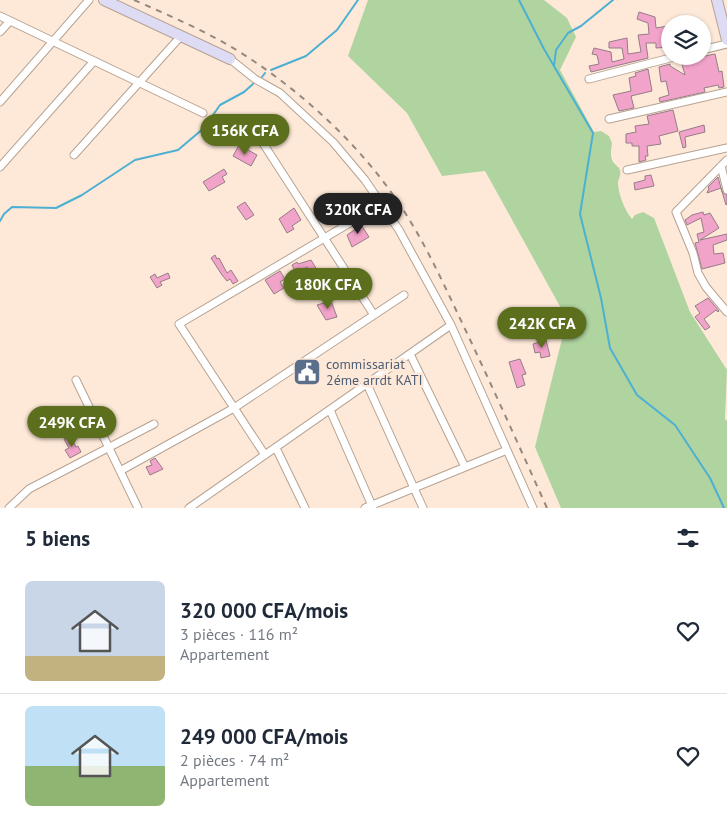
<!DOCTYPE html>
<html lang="fr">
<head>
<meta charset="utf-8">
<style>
	:root { --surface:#fff; --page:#f6f6f7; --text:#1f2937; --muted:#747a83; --line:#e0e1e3; --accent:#5c6f1d }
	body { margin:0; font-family:"PT Sans",sans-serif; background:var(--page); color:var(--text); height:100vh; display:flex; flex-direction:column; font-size:19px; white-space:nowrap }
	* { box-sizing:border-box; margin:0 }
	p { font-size:16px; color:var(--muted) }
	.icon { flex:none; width:28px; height:28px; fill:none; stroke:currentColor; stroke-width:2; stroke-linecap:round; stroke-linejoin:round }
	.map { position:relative; height:508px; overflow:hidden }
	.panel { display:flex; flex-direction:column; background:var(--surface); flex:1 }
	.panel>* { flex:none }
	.buttons { position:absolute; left:661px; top:15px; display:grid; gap:10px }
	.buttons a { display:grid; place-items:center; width:50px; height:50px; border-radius:50%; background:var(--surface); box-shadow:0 1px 4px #0004; font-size:25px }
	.price { position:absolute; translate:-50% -42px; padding:0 11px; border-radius:18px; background:var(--accent); color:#fff; font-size:16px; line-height:32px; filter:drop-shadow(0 1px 2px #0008) }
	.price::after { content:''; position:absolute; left:50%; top:30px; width:15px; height:11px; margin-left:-8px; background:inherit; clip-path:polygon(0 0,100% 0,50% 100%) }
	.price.active { background:#222; color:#fff }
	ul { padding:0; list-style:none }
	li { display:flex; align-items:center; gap:15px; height:125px; padding:0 25px }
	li+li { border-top:1px solid var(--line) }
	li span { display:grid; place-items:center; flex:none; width:140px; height:100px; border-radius:8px; color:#555 }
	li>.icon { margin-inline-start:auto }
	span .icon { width:60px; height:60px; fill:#fffc; stroke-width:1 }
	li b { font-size:21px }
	h2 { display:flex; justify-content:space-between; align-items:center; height:60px; padding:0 25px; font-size:21px }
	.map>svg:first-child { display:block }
</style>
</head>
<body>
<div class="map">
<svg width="727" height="508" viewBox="0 0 727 508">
	<rect width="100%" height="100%" fill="#fee9d8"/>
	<path fill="#afd4a0" d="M368,0H544L567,18L576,37L560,70L594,132L601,131L609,136L612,143C611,151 609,159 616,165C619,169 619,166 620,171C621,175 619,178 618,182C618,194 625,211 632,219L635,215L643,212L654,218L690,312L727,370L725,419L727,421V508H561L535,447L567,319L485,171L442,176L407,113L348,56Z"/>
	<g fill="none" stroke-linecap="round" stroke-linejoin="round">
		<path stroke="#4db0d3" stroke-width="2" d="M519,0L544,49L593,133L580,214L601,298L610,348L637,395L675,425L710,478L724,508
			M554,66L556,50L568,33L581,26L613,0
			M271,70L306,56L337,30L358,0
			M262,77L265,73
			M0,221L4,214L12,207L56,208L82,195L135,160L178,150L204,128L220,105L244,92L253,84"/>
	</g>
	<path fill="#f2a3c9" stroke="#947d87" d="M639,12L655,17L656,28L668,26L670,47L656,48V43H646L648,58L591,72L589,66L599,64L597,55L592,54L594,48L611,52L612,62L624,59L622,48H609V42L627,38L628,54L641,52L638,35L649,34L648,23L637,19Z
		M715,54L719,72L722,71L724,87L719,88L718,85L704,88L705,92L660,102L659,98L669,95L666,81L661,82L659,67L670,64V66L685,75L681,61Z
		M648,69L652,91L631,96L634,108L619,111L613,95L631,91L629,78L636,76L635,73Z
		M673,110L678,131L659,136L661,144L647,146L648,156H645L646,160L639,162V146H632V143H626V134L636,132L635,126L649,124L647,116Z
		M704,125L705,132L685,137L686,147L683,148L679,132Z
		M239,145L257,155L251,166L233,156Z
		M224,169L227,174L222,177L225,182L209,191L203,182Z
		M651,175L654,186L635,190L634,183L645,180V176Z
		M718,177L722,192L727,195V204L726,205L721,188L707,193L709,188L708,187Z
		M245,202L254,215L246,220L237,207Z
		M294,208L301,220L292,226L294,229L287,233L279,219Z
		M703,212L704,215L710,213L719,228L700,240L727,234V240L713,245L714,254L723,253L725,263L702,269L695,243L699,242L697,234L704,232L701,218L687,225L685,220L692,215Z
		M360,223L369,237L352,247L347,235L357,228L355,226Z
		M215,255L217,259L219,258L227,273L231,270L238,281L233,284L230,279L227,281L222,275L211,258Z
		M311,260L325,283L319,286L307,267L296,273L292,265L297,262L298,264Z
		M280,271L285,279L280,282L284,288L274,294L265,280Z
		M168,273L170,278L160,282L162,285L157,288L150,277L155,274L157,278Z
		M708,298L719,311L718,312L716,310L704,319L710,327L705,330L695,317L700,313L695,306Z
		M331,301L337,317L326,320L317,305Z
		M546,340L550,356L541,358L540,352L535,353L533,344Z
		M520,359L526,374L522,375L525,385L517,388L509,362Z
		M70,436L76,447L78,446L81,452L70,458L65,450L69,448L64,439Z
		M155,458L163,469L150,475L146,467L152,465L150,461Z"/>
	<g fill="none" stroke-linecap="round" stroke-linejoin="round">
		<g stroke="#b6a292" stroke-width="9">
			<path id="street" d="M0,16L203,113
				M0,32L10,21
				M702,50L727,44
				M230,59L255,79L280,93L333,142L365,180L399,230L451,325L533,508
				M589,79L678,56
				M0,102L89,0
				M609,119L727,92
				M248,120L374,315
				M74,155L181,36
				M727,160L676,212L693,253L698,273L706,287L727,312
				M721,166L727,190
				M0,167L94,61
				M627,170L727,148
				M410,354L465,467
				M76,380L138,508
				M367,384L423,508
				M330,410L373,508
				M276,448L305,508
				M265,455L179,324L382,204
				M120,471L234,408L404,295
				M9,508L29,489L154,424
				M189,508L451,325
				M365,508L507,450"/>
		</g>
		<g stroke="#b6a292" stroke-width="12">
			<path id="secondary" d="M104,0L230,59
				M717,0L727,40"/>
		</g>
		<use href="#street" stroke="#fff" stroke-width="7"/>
		<use href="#secondary" stroke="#dedbf5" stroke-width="10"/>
		<path stroke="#96887d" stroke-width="2" stroke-dasharray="6 6" stroke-linecap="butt" d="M134,0C175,18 215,35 252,60C309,98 362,148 400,205C426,244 445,287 465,329C493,388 520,448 547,508"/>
	</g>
	<defs>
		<g id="civic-square" transform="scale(1.4375)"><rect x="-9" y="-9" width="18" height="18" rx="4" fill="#5c6f8a" stroke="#fee9d8"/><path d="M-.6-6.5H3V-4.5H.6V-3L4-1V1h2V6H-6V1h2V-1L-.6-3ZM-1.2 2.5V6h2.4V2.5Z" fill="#fff"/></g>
	</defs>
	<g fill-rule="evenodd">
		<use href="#civic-square" x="307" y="372"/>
	</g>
	<g text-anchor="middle" stroke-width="5" stroke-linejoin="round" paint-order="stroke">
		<g font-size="14" fill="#4e5e75" stroke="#fee9d8" text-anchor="start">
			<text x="326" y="369">commissariat<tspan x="326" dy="16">2éme arrdt KATI</tspan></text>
		</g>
	</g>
</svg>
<div class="buttons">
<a><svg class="icon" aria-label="layers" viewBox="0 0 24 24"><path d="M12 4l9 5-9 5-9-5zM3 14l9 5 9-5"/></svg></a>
</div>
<b class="price" style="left:245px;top:156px">156K CFA</b>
<b class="price active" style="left:358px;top:235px">320K CFA</b>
<b class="price" style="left:328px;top:310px">180K CFA</b>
<b class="price" style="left:542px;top:349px">242K CFA</b>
<b class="price" style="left:72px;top:448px">249K CFA</b>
</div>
<section class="panel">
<h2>5 biens<svg class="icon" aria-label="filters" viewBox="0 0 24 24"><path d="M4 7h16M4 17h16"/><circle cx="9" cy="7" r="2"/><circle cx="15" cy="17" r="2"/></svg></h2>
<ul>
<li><span style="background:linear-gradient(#c9d6e8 75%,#c2b280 0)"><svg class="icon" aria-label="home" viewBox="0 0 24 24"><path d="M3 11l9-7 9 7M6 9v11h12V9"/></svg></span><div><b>320 000 CFA/mois</b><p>3 pièces · 116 m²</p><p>Appartement</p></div><svg class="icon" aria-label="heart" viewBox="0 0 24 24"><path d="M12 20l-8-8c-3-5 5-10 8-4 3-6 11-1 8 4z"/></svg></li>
<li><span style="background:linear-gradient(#bfe0f5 60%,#8fb573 0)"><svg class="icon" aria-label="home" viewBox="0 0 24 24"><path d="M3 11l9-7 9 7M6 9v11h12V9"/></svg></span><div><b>249 000 CFA/mois</b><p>2 pièces · 74 m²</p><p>Appartement</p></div><svg class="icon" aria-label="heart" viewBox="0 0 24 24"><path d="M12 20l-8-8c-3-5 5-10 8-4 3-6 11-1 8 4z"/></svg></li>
</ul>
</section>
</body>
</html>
